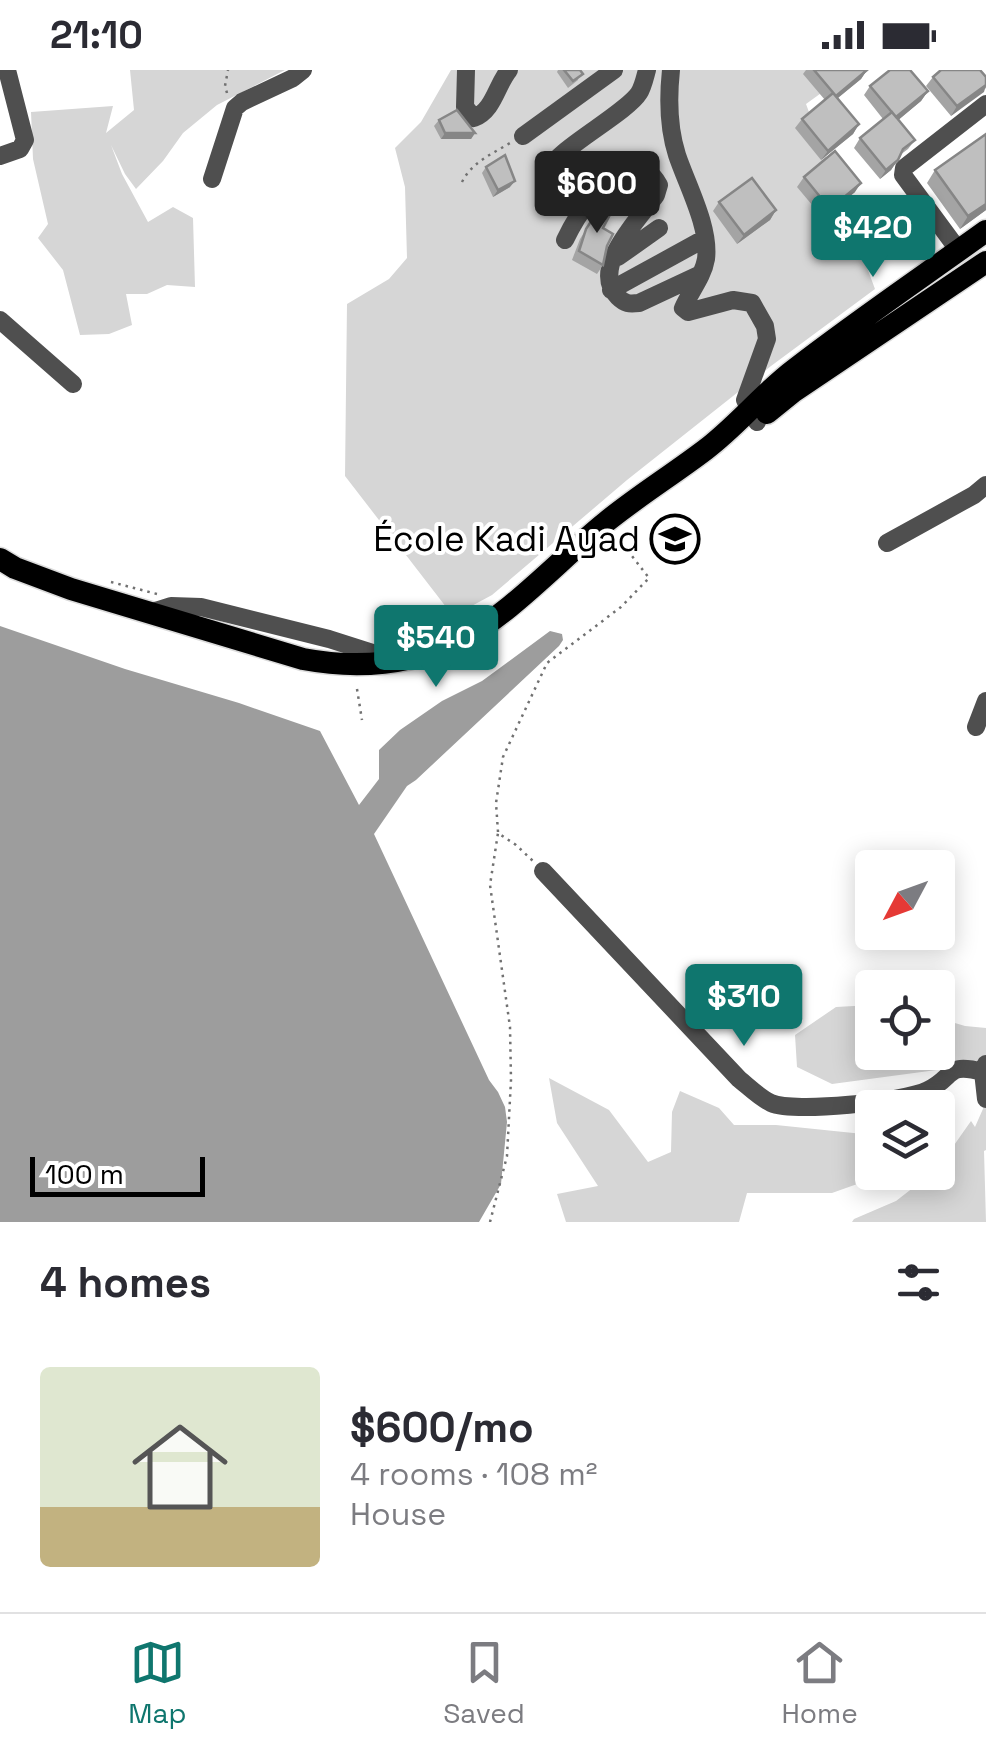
<!DOCTYPE html>
<html lang="en">
<head>
<meta charset="utf-8">
<style>
	:root { --surface:#fff; --page:#f7f7f7; --text:#2b2b33; --muted:#7c7c81; --line:#e1e1e2; --accent:#0f766e }
	body { margin:0; font-family:"Space Grotesk",sans-serif; background:var(--page); color:var(--text); height:100vh; display:flex; flex-direction:column; font-size:38px; white-space:nowrap }
	* { box-sizing:border-box; margin:0 }
	p { font-size:32px; color:var(--muted) }
	.icon { flex:none; width:55px; height:55px; fill:none; stroke:currentColor; stroke-width:2; stroke-linecap:round; stroke-linejoin:round }
	.map { position:relative; height:1152px; overflow:hidden }
	.details { display:flex; flex-direction:column; background:var(--surface); flex:1 }
	.details>* { flex:none }
	.needle { width:65px; rotate:229deg }
	.fabs { position:absolute; left:855px; top:780px; display:grid; gap:20px }
	.fabs a { display:grid; place-items:center; width:100px; height:100px; border-radius:10px; background:var(--surface); box-shadow:0 5px 25px #0003; font-size:50px }
	.scale { position:absolute; left:30px; bottom:25px; width:175px; box-sizing:border-box; padding-left:10px; border:5px solid #000; border-top:0; font-size:28px; line-height:35px; white-space:nowrap; color:#000; -webkit-text-stroke:8px #fff; paint-order:stroke }
	.price { position:absolute; translate:-50% -85px; padding:0 22px; border-radius:10px; background:var(--accent); color:#fff; font-size:32px; line-height:65px; filter:drop-shadow(0 2px 5px #0008) }
	.price::after { content:''; position:absolute; left:50%; top:60px; width:30px; height:22px; margin-left:-15px; background:inherit; clip-path:polygon(0 0,100% 0,50% 100%) }
	.price.current { background:#222; color:#fff }
	ul { padding:0; list-style:none }
	li { display:flex; align-items:center; gap:30px; height:250px; padding:0 40px }
	li+li { border-top:2px solid var(--line) }
	li span { display:grid; place-items:center; flex:none; width:280px; height:200px; border-radius:10px; color:#555 }
	li>.icon { margin-inline-start:auto }
	span .icon { width:120px; height:120px; fill:#fffc; stroke-width:1 }
	li b { font-size:42px }
	h2 { display:flex; justify-content:space-between; align-items:center; height:120px; padding:0 40px; font-size:42px }
	.status { display:flex; justify-content:space-between; align-items:center; height:70px; padding:0 50px; background:var(--surface); direction:ltr }
	.status svg { height:28px; fill:currentColor }
	.dock { display:flex; justify-content:space-around; align-items:center; height:140px; border-top:2px solid var(--line); background:var(--surface); font-size:28px; color:var(--muted) }
	.dock a { display:grid; justify-items:center; gap:5px }
	.dock .current { color:var(--accent) }
	.map>svg:first-child { display:block }
</style>
</head>
<body>
<div class="status"><b>21:10</b><svg viewBox="0 0 49 12"><path d="M0 12V9h3v3zM5 12V6h3v6zM10 12V3h3v9zM15 12V0h3v12zM26 1h20v11H26zM47 4h2v5h-2z"/></svg></div>
<div class="map">
<svg width="986" height="1152" viewBox="0 0 986 1152">
	<rect width="100%" height="100%" fill="#fff"/>
	<path fill="#d6d6d6" d="M130,0H285L217,35L183,63L163,91L136,119L125,104L111,75L122,104L148,152L173,137L193,148L195,217L167,215L147,224H126L132,255L109,264L80,265L63,200L38,168L48,154L33,89L31,42L113,36L106,63L134,40Z
		M451,0H853L806,34L875,219L771,296L627,410L492,525L453,546L345,406L347,234L389,209L407,188L405,117L395,78L421,52Z
		M872,935V982H938V948L965,956L986,958V1012L944,999L832,1014L797,997L795,965L836,937Z
		M549,1008L609,1040L648,1092L671,1082L672,1042L680,1021L719,1038L734,1055H776L863,1064L872,1060V1102L888,1103L832,1123H747L739,1152H566L557,1124L598,1116L557,1053Z
		M986,1032V1080L984,1081L986,1152H852L854,1149L896,1131L932,1103L938,1102V1098L971,1051L975,1057Z"/>
	<path fill="#9d9d9d" d="M0,556L125,599L239,633L320,661L359,735L379,709V680L400,660L442,631L482,611L550,561L562,564L563,570L559,576L416,710L407,716L374,764L489,1010L498,1022L505,1037L507,1052L501,1114L479,1152H0Z"/>
	<g fill="none" stroke-linecap="round" stroke-linejoin="round">
		<g stroke="#dbdbdb" stroke-width="25">
			<path id="major" d="M767,343L793,322L986,192
				M0,489L15,498L71,519L303,589C357,599 410,595 459,571C510,545 561,488 606,452C638,426 672,405 705,380C737,356 763,323 795,299C857,251 922,207 986,161"/>
		</g>
		<path stroke="#717171" stroke-width="2.5" stroke-dasharray="2.5 5" stroke-linecap="butt" d="M227,23L225,16L228,0
			M462,112C472,92 492,84 510,73
			M111,512L157,524
			M357,619L362,650
			M498,762L496,733L503,687L547,593L621,537L649,508L618,468
			M490,1152L507,1086L511,1010L510,957L490,815L498,763L516,775L533,791"/>
		<path stroke="#4f4f4f" stroke-width="18" d="M466,0L465,37L474,48C494,40 496,16 509,0
			M647,0C645,7 643,17 639,23C626,44 548,84 549,102C549,105 552,107 553,109C585,112 637,75 659,115L656,125C639,149 589,198 618,227C625,234 629,234 639,233L701,204
			M671,0C668,28 668,57 677,85C687,115 710,157 706,189C703,207 690,222 683,238L688,242L733,230L752,233L765,256L767,269L745,330L757,352
			M523,66L614,0
			M0,86L20,79L25,70L7,0
			M212,109L235,38L242,32L293,8L303,0
			M565,170C585,128 597,124 633,98
			M959,181L903,105L904,98L986,34
			M618,187L659,158
			M611,220L704,169
			M0,250L73,314
			M887,473L974,425L986,415
			M149,543L171,536L201,537L329,569L376,584L388,592
			M976,657L986,631
			M543,801L739,1009C749,1017 760,1028 771,1033C794,1043 904,1032 928,1020C955,1007 945,992 983,1002
			M986,994L983,1002L986,1029"/>
		<use href="#major" stroke="#000" stroke-width="22"/>
	</g>
	<path fill="#a4a4a4" d="M558,0H580L578,10L568,18L557,2Z
		M806,0H867L861,9L838,28L859,54L853,64L821,90L795,58L802,49L825,30L803,4Z
		M933,7H986V18L951,46L926,16Z
		M870,16L928,21L921,31L898,50L915,70L908,79L900,85L891,100L880,109L854,78L860,68L883,49L864,25Z
		M439,50L475,63L471,69H441L434,56Z
		M986,64V140L960,159L927,113L935,100Z
		M486,97L510,117L493,127L482,103Z
		M804,107L855,122L823,148L797,117Z
		M719,132L776,140L770,150L737,174L713,141Z
		M603,133V158L607,176L603,195L597,204L572,190L580,169Z"/>
	<path fill="#868686" d="M867,0L861,9L829,35L836,26Z
		M986,15L984,22L951,46L957,36Z
		M928,21L921,31L890,57L896,47Z
		M859,54L853,64L821,90L828,81Z
		M445,63H475L471,69H441Z
		M898,90L891,100L880,109L886,100Z
		M515,111L510,117L493,127L498,120Z
		M861,113L855,122L823,148L830,139Z
		M986,134V140L960,159L968,146Z
		M776,140L770,150L737,174L744,165Z"/>
	<path fill="#bfbfbf" stroke="#868686" stroke-width="2.5" d="M564,0H580L583,4L573,11Z
		M814,0H867L836,26Z
		M890,0H910L928,21L896,47L870,16Z
		M941,0H980L986,7V15L957,36L933,7Z
		M833,23L859,54L828,81L802,49Z
		M457,40L475,63H445L439,50Z
		M892,42L915,70L903,79L898,90L886,100L860,68Z
		M986,64V134L968,146L935,100Z
		M835,81L861,113L830,139L804,107Z
		M505,85L515,111L498,120L486,97Z
		M752,108L776,140L744,165L719,132Z
		M603,133L613,139L603,158L613,164L607,176L603,195L579,181L586,159Z"/>
	<defs>
		<g id="school-ring" transform="scale(2.5)"><circle r="9.5" fill="#fff" stroke="#000" stroke-width="1.5"/><path d="M0-5L7-2L0 1L-7-2ZM-4 1L0 2.5L4 1V4Q0 6-4 4Z" fill="#000"/></g>
	</defs>
	<g fill-rule="evenodd">
		<use href="#school-ring" x="675" y="469"/>
	</g>
	<g text-anchor="middle" stroke-width="8" stroke-linejoin="round" paint-order="stroke">
		<g font-size="35" fill="#000" stroke="#fff" text-anchor="end">
			<text x="640" y="481">École Kadi Ayad</text>
		</g>
	</g>
</svg>
<div class="fabs">
<a><svg class="needle" viewBox="-14 -14 28 28"><path d="M0-13l5 13h-10z" fill="#e53935"/><path d="M0 13l5-13h-10z" fill="#7c7c81"/></svg></a>
<a><svg class="icon" aria-label="locate" viewBox="0 0 24 24"><circle cx="12" cy="12" r="6"/><path d="M12 2v4M12 18v4M2 12h4M18 12h4"/></svg></a>
<a><svg class="icon" aria-label="layers" viewBox="0 0 24 24"><path d="M12 4l9 5-9 5-9-5zM3 14l9 5 9-5"/></svg></a>
</div>
<div class="scale">100 m</div>
<b class="price current" style="left:597px;top:166px">$600</b>
<b class="price" style="left:873px;top:210px">$420</b>
<b class="price" style="left:436px;top:620px">$540</b>
<b class="price" style="left:744px;top:979px">$310</b>
</div>
<section class="details">
<h2>4 homes<svg class="icon" aria-label="filters" viewBox="0 0 24 24"><path d="M4 7h16M4 17h16"/><circle cx="9" cy="7" r="2"/><circle cx="15" cy="17" r="2"/></svg></h2>
<ul>
<li><span style="background:linear-gradient(#dfe7d0 70%,#c2b280 0)"><svg class="icon" aria-label="home" viewBox="0 0 24 24"><path d="M3 11l9-7 9 7M6 9v11h12V9"/></svg></span><div><b>$600/mo</b><p>4 rooms · 108 m²</p><p>House</p></div></li>
</ul>
</section>
<nav class="dock">
<a class="current"><svg class="icon" aria-label="map" viewBox="0 0 24 24"><path d="M3 6l6-2 6 2 6-2v14l-6 2-6-2-6 2zM9 4v14M15 6v14"/></svg>Map</a>
<a><svg class="icon" aria-label="saved" viewBox="0 0 24 24"><path d="M7 4h10v16l-5-4-5 4z"/></svg>Saved</a>
<a><svg class="icon" aria-label="home" viewBox="0 0 24 24"><path d="M3 11l9-7 9 7M6 9v11h12V9"/></svg>Home</a>
</nav>
</body>
</html>
